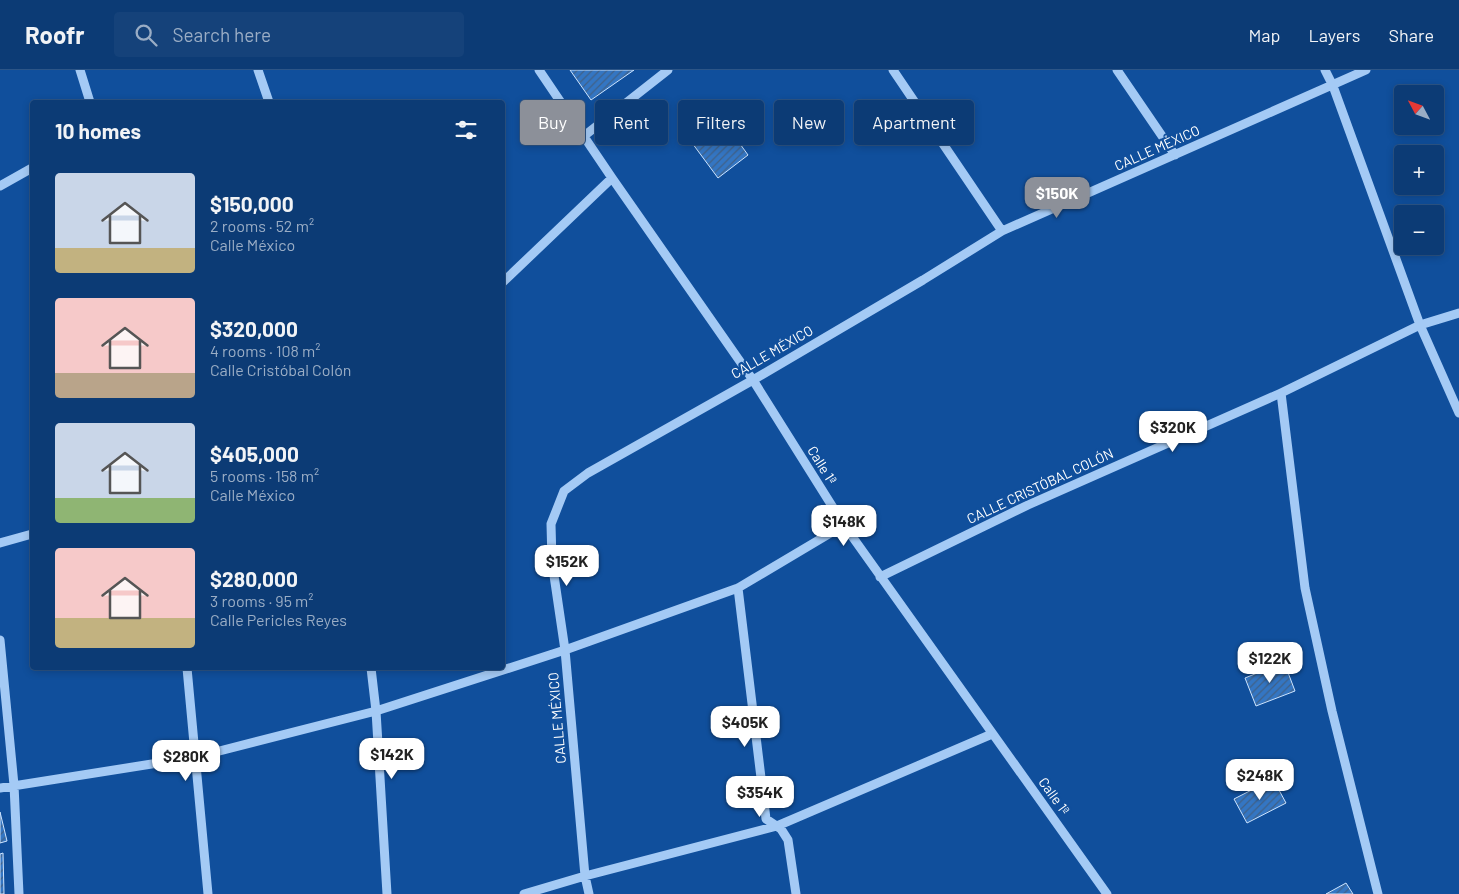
<!DOCTYPE html>
<html lang="en">
<head>
<meta charset="utf-8">
<style>
	:root { --surface:#0c3b75; --page:#15427a; --text:#f1f3f6; --muted:#9aadc5; --line:#2c5587; --accent:#8c9099 }
	body { margin:0; font-family:Barlow,sans-serif; background:var(--page); color:var(--text); height:100vh; display:flex; flex-direction:column; font-size:19px; white-space:nowrap }
	* { box-sizing:border-box; margin:0 }
	p { font-size:16px; color:var(--muted) }
	.icon { flex:none; width:28px; height:28px; fill:none; stroke:currentColor; stroke-width:2; stroke-linecap:round; stroke-linejoin:round }
	.map { position:relative; flex:1; overflow:hidden }
	.panel { position:absolute; left:30px; top:30px; width:475px; height:570px; display:flex; flex-direction:column; background:var(--surface); border-radius:5px; box-shadow:0 2px 8px #0003,0 0 0 1px var(--line) }
	.panel>* { flex:none }
	.top-card { position:absolute; left:520px; top:30px; width:475px; height:45px; display:flex; gap:10px }
	.needle { width:32px; rotate:311deg }
	.fabs { position:absolute; left:1394px; top:15px; display:grid; gap:10px }
	.fabs a { display:grid; place-items:center; width:50px; height:50px; border-radius:5px; background:var(--surface); box-shadow:0 2px 8px #0003,0 0 0 1px var(--line); font-size:25px }
	.price { position:absolute; translate:-50% -42px; padding:0 11px; border-radius:10px; background:#fff; color:#222; font-size:16px; line-height:32px; filter:drop-shadow(0 1px 2px #0008) }
	.price::after { content:''; position:absolute; left:50%; top:30px; width:15px; height:11px; margin-left:-8px; background:inherit; clip-path:polygon(0 0,100% 0,50% 100%) }
	.price.on { background:var(--accent); color:#fff }
	ul { padding:0; list-style:none }
	li { display:flex; align-items:center; gap:15px; height:125px; padding:0 25px }
	li span { display:grid; place-items:center; flex:none; width:140px; height:100px; border-radius:5px; color:#555 }
	li>.icon { margin-inline-start:auto }
	span .icon { width:60px; height:60px; fill:#fffc; stroke-width:1 }
	li b { font-size:21px }
	h2 { display:flex; justify-content:space-between; align-items:center; height:60px; padding:0 25px; font-size:21px }
	.tag { padding:0 18px; border-radius:5px; background:var(--surface); box-shadow:0 2px 8px #0003,0 0 0 1px var(--line); font-size:18px; line-height:45px }
	.tag.on { background:var(--accent); color:#fff }
	header { display:flex; align-items:center; gap:30px; box-sizing:border-box; height:70px; padding:0 25px; background:var(--surface); border-bottom:1px solid var(--line) }
	header strong { font-size:24px }
	nav { display:flex; gap:28px; margin-inline-start:auto; font-size:18px }
	.search { width:350px; height:45px; background:var(--page); display:flex; align-items:center; gap:12px; box-sizing:border-box; padding:0 18px; border-radius:5px; color:var(--muted); font-size:19px }
	.map>svg:first-child { display:block }
</style>
</head>
<body>
<header>
<strong>Roofr</strong>
<div class="search"><svg class="icon" aria-label="search" viewBox="0 0 24 24"><circle cx="10" cy="10" r="6"/><path d="M15 15l6 6"/></svg>Search here</div>
<nav><a>Map</a><a>Layers</a><a>Share</a></nav>
</header>
<div class="map">
<svg width="1459" height="824" viewBox="0 0 1459 824">
	<defs>
		<pattern id="building-hatch" width="6" height="6" patternUnits="userSpaceOnUse" patternTransform="scale(1.25)"><rect width="6" height="6" fill="#3476c3"/><path d="M-1 1l2-2M0 6l6-6M5 7l2-2" fill="none" stroke="#406188"/></pattern>
	</defs>
	<rect width="100%" height="100%" fill="#104f9c"/>
	<path fill="url(#building-hatch)" stroke="#cde4fe" d="M570,0H634L591,30Z
		M712,35L748,85L718,108L681,58Z
		M1284,592L1295,621L1256,636L1245,608Z
		M1273,709L1286,733L1247,753L1234,729Z
		M0,742L7,771L0,773Z
		M3,783L4,824H0V784Z
		M1346,813L1353,824H1326Z"/>
	<g fill="none" stroke-linecap="round" stroke-linejoin="round">
		<path stroke="#a4caf5" stroke-width="9" d="M80,0L90,32
			M258,0L269,32
			M539,0L612,108L753,310L844,455L1107,824
			M893,0L1002,161
			M1117,0L1175,85
			M1325,0L1333,16L1420,255L1459,343
			M584,66L668,0
			M0,116L32,98
			M502,213L612,108
			M1281,323L1305,518L1332,641L1378,824
			M0,473L32,464
			M880,507L1028,435L1281,323L1420,255L1459,243
			M738,518L766,749L781,759L788,770L796,824
			M0,570L14,715L19,824
			M187,598L208,824
			M371,598L376,641L387,824
			M0,718L196,687L376,641L565,580L738,518L844,455
			M524,824L585,806L777,756L992,664
			M589,824L585,806L565,580L552,492L551,454L564,421L588,403L753,310L923,210L1002,161L1366,0"/>
	</g>
	<g text-anchor="middle" stroke-width="4.5" stroke-linejoin="round" paint-order="stroke">
		<g font-size="14" fill="#fff" stroke="#104f9c">
			<text transform="translate(1157 78) rotate(-24)" y="5">CALLE MÉXICO</text>
			<text transform="translate(772 282) rotate(-30)" y="5">CALLE MÉXICO</text>
			<text transform="translate(822 395) rotate(58)" y="5">Calle 1ª</text>
			<text transform="translate(1040 416) rotate(-25)" y="5">CALLE CRISTÓBAL COLÓN</text>
			<text transform="translate(557 648) rotate(-95)" y="5">CALLE MÉXICO</text>
			<text transform="translate(1054 726) rotate(54)" y="5">Calle 1ª</text>
		</g>
	</g>
</svg>
<div class="fabs">
<a><svg class="needle" viewBox="-14 -14 28 28"><path d="M0-13l5 13h-10z" fill="#e53935"/><path d="M0 13l5-13h-10z" fill="#9aadc5"/></svg></a>
<a>+</a>
<a>−</a>
</div>
<b class="price on" style="left:1057px;top:149px">$150K</b>
<b class="price" style="left:1173px;top:383px">$320K</b>
<b class="price" style="left:844px;top:477px">$148K</b>
<b class="price" style="left:567px;top:517px">$152K</b>
<b class="price" style="left:1270px;top:614px">$122K</b>
<b class="price" style="left:745px;top:678px">$405K</b>
<b class="price" style="left:392px;top:710px">$142K</b>
<b class="price" style="left:186px;top:712px">$280K</b>
<b class="price" style="left:1260px;top:731px">$248K</b>
<b class="price" style="left:760px;top:748px">$354K</b>
<div class="top-card">
<a class="tag on">Buy</a>
<a class="tag">Rent</a>
<a class="tag">Filters</a>
<a class="tag">New</a>
<a class="tag">Apartment</a>
</div>
<section class="panel">
<h2>10 homes<svg class="icon" aria-label="filters" viewBox="0 0 24 24"><path d="M4 7h16M4 17h16"/><circle cx="9" cy="7" r="2"/><circle cx="15" cy="17" r="2"/></svg></h2>
<ul>
<li><span style="background:linear-gradient(#c9d6e8 75%,#c2b280 0)"><svg class="icon" aria-label="home" viewBox="0 0 24 24"><path d="M3 11l9-7 9 7M6 9v11h12V9"/></svg></span><div><b>$150,000</b><p>2 rooms · 52 m²</p><p>Calle México</p></div></li>
<li><span style="background:linear-gradient(#f6c9c9 75%,#b9a48a 0)"><svg class="icon" aria-label="home" viewBox="0 0 24 24"><path d="M3 11l9-7 9 7M6 9v11h12V9"/></svg></span><div><b>$320,000</b><p>4 rooms · 108 m²</p><p>Calle Cristóbal Colón</p></div></li>
<li><span style="background:linear-gradient(#c9d6e8 75%,#8fb573 0)"><svg class="icon" aria-label="home" viewBox="0 0 24 24"><path d="M3 11l9-7 9 7M6 9v11h12V9"/></svg></span><div><b>$405,000</b><p>5 rooms · 158 m²</p><p>Calle México</p></div></li>
<li><span style="background:linear-gradient(#f6c9c9 70%,#c2b280 0)"><svg class="icon" aria-label="home" viewBox="0 0 24 24"><path d="M3 11l9-7 9 7M6 9v11h12V9"/></svg></span><div><b>$280,000</b><p>3 rooms · 95 m²</p><p>Calle Pericles Reyes</p></div></li>
</ul>
</section>
</div>
</body>
</html>
